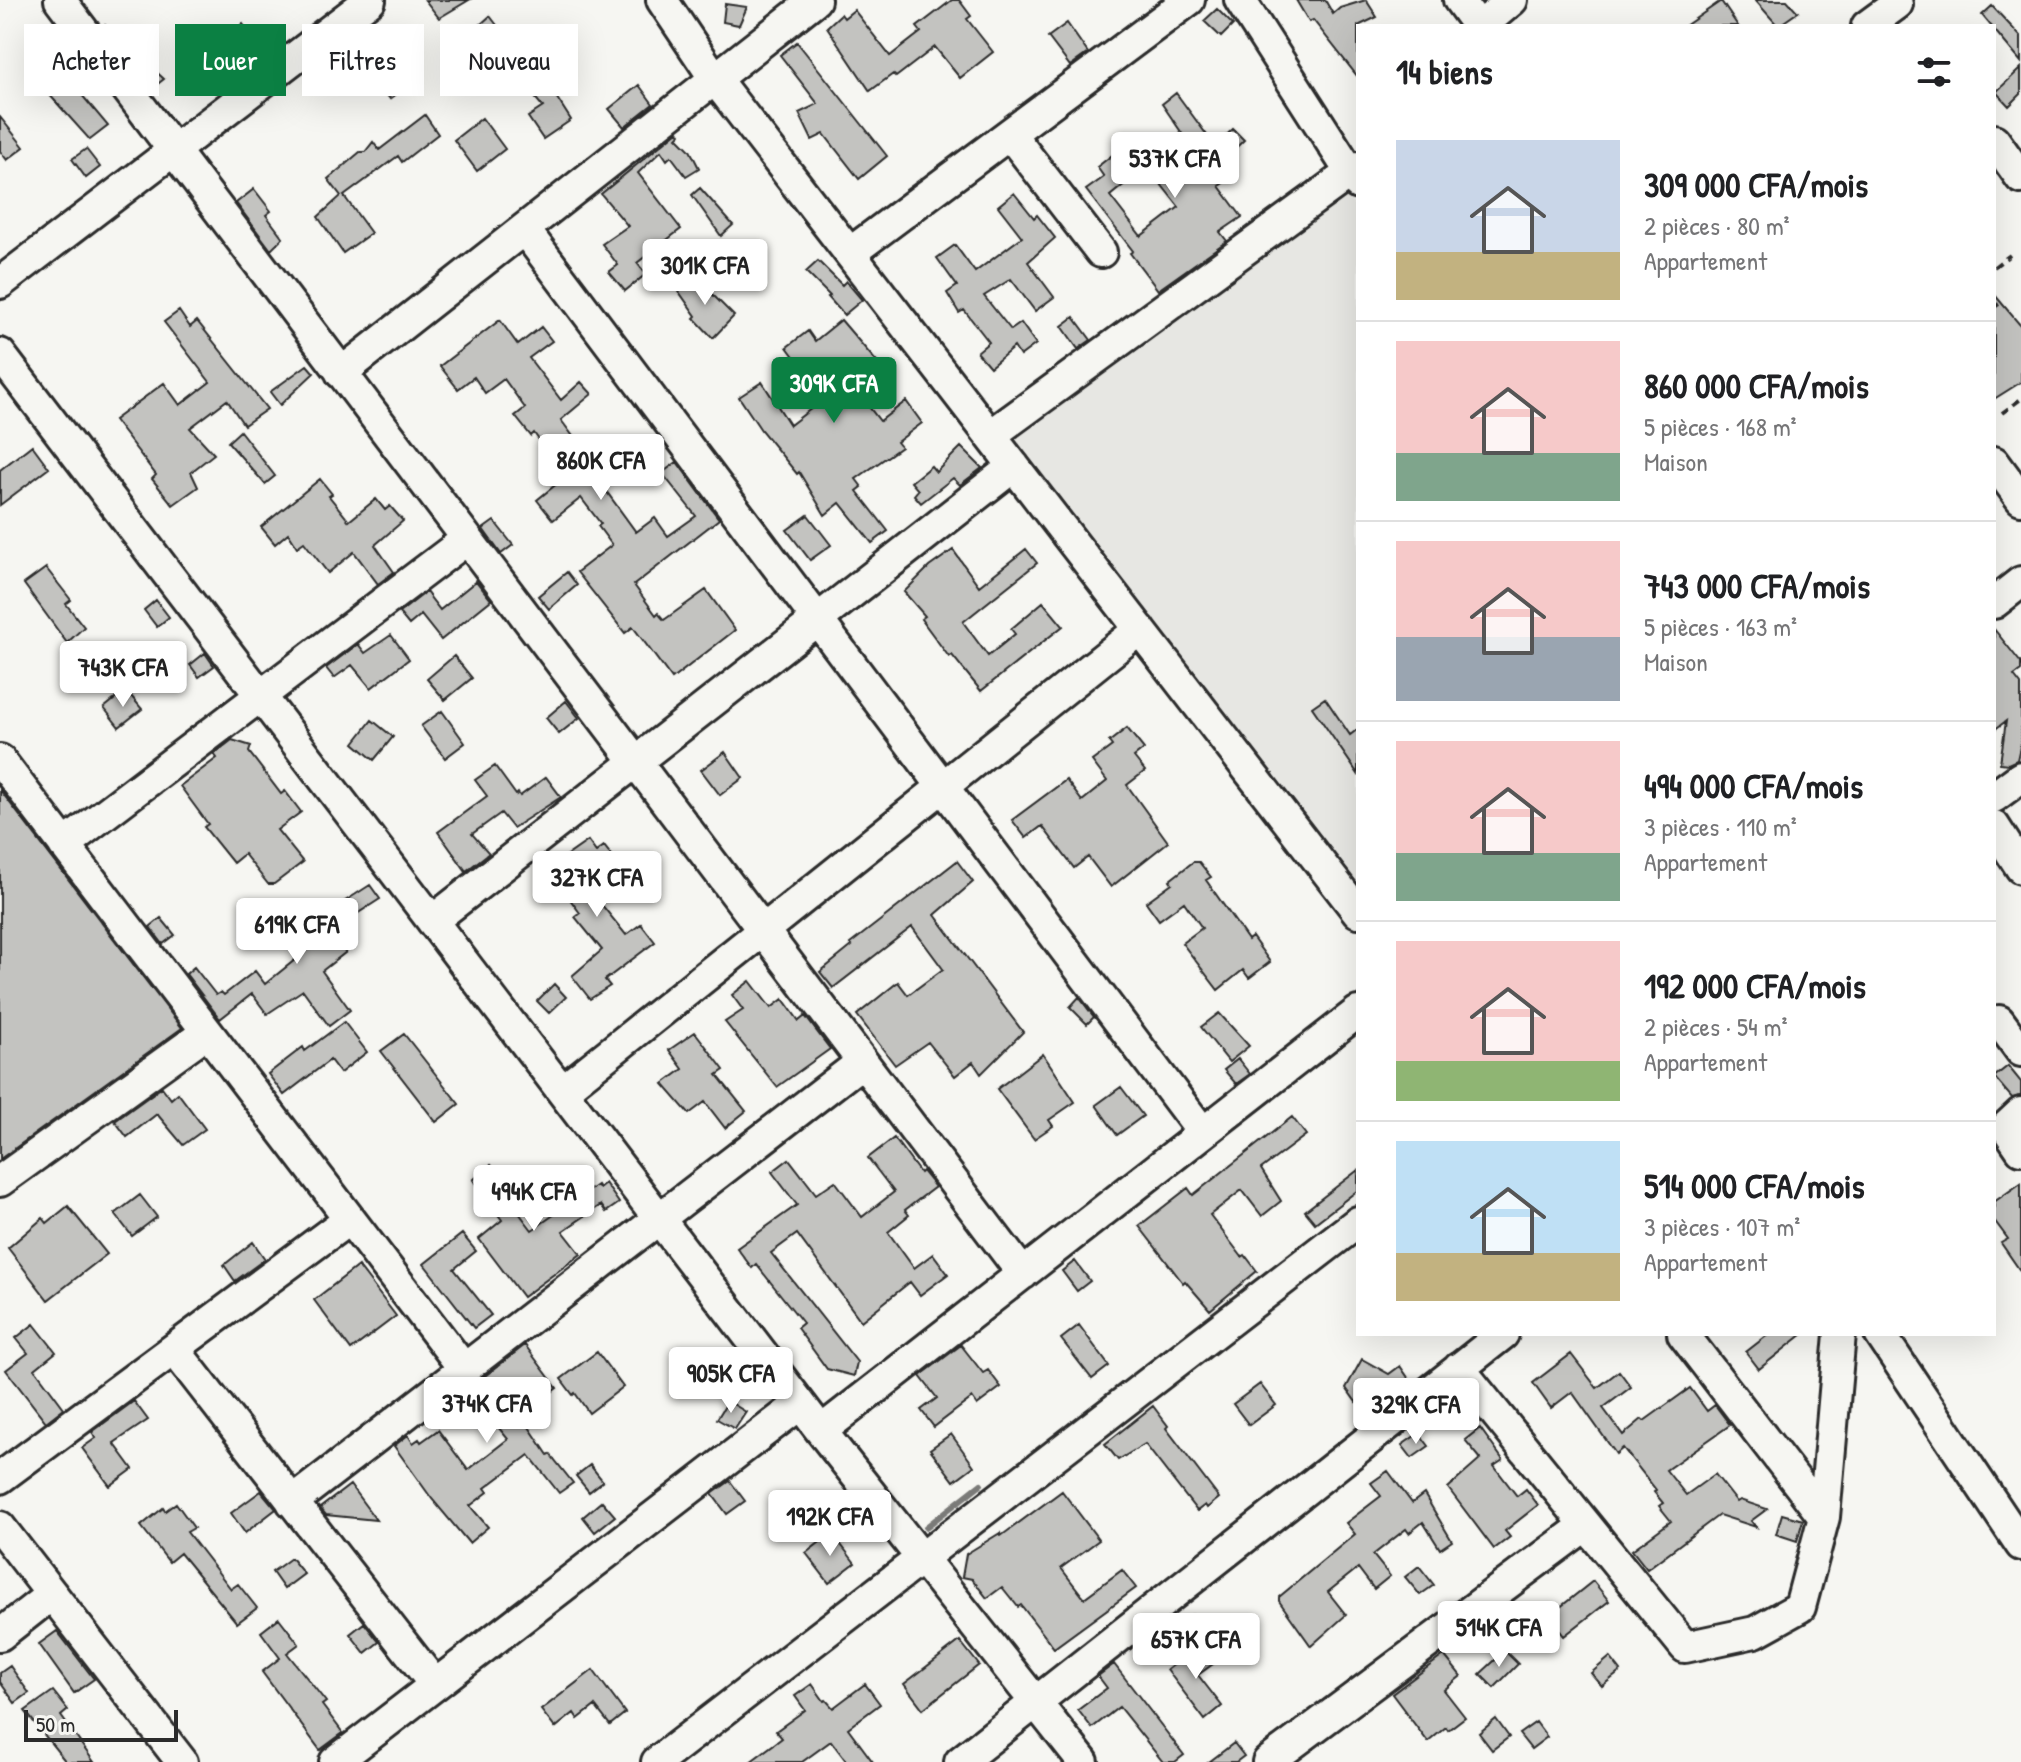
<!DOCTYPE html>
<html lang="fr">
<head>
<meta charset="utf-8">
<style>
	:root { --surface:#fff; --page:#f2f2f2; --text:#202124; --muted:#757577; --line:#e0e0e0; --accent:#0b8043 }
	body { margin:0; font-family:"Patrick Hand",sans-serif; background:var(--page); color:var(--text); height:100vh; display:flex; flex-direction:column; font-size:30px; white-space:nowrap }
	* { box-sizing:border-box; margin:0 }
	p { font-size:26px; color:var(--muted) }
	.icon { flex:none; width:44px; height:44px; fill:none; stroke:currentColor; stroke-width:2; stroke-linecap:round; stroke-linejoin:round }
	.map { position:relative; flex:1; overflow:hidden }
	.side { position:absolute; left:1356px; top:24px; width:640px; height:1312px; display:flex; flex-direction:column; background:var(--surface); border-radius:0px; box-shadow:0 8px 32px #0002 }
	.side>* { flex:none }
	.hud { position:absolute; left:24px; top:24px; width:760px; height:72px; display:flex; gap:16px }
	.scale { position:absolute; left:24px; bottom:20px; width:154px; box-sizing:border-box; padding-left:8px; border:4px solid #2b2b2b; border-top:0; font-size:22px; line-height:28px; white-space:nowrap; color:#2b2b2b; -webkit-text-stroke:6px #f6f6f2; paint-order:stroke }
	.price { position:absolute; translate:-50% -68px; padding:0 18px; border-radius:8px; background:#fff; color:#222; font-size:26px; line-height:52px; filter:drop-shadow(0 2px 4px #0008) }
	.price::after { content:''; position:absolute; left:50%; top:48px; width:24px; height:18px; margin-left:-12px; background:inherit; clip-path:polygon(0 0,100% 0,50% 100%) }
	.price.selected { background:var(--accent); color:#fff }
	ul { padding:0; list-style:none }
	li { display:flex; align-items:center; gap:24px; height:200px; padding:0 40px }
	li+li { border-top:2px solid var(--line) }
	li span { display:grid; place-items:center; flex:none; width:224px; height:160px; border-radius:0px; color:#555 }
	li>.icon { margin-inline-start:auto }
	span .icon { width:96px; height:96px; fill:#fffc; stroke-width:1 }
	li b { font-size:34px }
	h2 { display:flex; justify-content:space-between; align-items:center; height:96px; padding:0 40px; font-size:34px }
	.pill { padding:0 28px; border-radius:0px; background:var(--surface); box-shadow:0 8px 32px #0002; font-size:28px; line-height:72px }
	.pill.selected { background:var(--accent); color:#fff }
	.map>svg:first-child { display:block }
</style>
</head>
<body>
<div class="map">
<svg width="2021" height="1762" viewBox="0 0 2021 1762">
	<rect width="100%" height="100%" fill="#f6f6f2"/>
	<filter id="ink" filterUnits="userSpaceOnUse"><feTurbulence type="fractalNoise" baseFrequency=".0125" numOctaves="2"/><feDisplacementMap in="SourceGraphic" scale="16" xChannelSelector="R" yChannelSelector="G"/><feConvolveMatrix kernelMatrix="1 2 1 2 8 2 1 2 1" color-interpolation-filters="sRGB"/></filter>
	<g filter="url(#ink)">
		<path fill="#e7e7e3" d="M1348,195L1358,212V882L1016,439Z"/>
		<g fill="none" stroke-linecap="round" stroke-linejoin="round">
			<path stroke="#7a7a78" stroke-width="6" d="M926,1527L981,1484"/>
		</g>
		<path fill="#c3c3c0" stroke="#2b2b2b" stroke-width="2" d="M425,0H469L439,18Z
			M952,0H959L971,16L967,19L993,52L960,78L935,47L896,77L893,74L870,91L827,27L841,14L844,18L854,10L890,56L921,32L917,27Z
			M1296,0H1325L1333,14L1340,8L1366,0L1377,17L1358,26V77L1313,20L1309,22Z
			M1755,0H1787L1798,12L1778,26Z
			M1721,1L1738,26H1685Z
			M725,4L747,7L739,25L723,22Z
			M1992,6L2021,37V62L1982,15Z
			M1217,9L1233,25L1221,37L1204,21Z
			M490,16L516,50L545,30L571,66L548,84L571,120L543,139L528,117L543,107L504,60L493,67L471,33Z
			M1067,23L1088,53L1070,66L1048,37Z
			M243,24L254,38L233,54L222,41Z
			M105,25L164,79L150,90L103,27Z
			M797,42L887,156L859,179L824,134L812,140L799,113L818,104L780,55Z
			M380,59L403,89L390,99L367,69Z
			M2021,68V94L2009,106L1996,92Z
			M66,76L108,126L90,140L47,92Z
			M639,85L653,104L624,127L609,109Z
			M1176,93L1215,146L1233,129L1244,140L1222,161L1233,176L1219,186L1242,217L1220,232L1227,241L1158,290L1130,253L1133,251L1086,190L1104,177L1097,167L1124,146L1143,169L1110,196L1141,236L1179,207L1149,169L1162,159L1166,164L1190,145L1162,104Z
			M425,115L438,134L402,162L398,156L344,196L371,233L343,253L318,217L341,196L328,179L360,152H365L373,142L379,150Z
			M0,117L24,147L7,160L0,151Z
			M482,118L505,149L477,171L454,140Z
			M678,131L680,134L677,137L690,150L699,168L686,176L671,156L667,160L661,151L638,173L681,229L637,263L646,274L625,291L609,272L618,265L602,244L628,226L601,194Z
			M86,149L100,167L86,178L72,159Z
			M700,188L733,225L721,236L692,195Z
			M254,189L271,211L266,215L283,238L271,250L236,203Z
			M1014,193L1034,218L1037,215L1055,238L1028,262L1054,297L1035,311L1011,279L984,296L1011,330L1021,323L1036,344L1020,356L1014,347L990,367L977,352L989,342L964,310L959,313L947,293L957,286L937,258L955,245L975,272L1022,237L998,206Z
			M818,261L842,285L846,281L862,300L844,315L828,297L830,296L806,272Z
			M694,276L734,316L713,338L694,318L696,316L677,289Z
			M1994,294L2021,326V382L1994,399Z
			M179,311L190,327L197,321L267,409L244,425L227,400L190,428L214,454L191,472L198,487L173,505L152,479L156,475L114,420L164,383L180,405L210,382L164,322Z
			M1074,317L1091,340L1078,349L1062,326Z
			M500,320L518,345L541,327L552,341L529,358L561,400L581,382L592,394L561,420L581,447L590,438L623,470L604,488L636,532L655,518L668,536L696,516L662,473L677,462L719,519L634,585L656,615L658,613L664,620L706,590L735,630L672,679L633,627L625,633L577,572L612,545L598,526L601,524L581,498L553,520L537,500L565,477L534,433L531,436L515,416L525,408L504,379L485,393L474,377L458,389L440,366Z
			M841,320L881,367L855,389L880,421L906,401L922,423L897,442L901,447L856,479L862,487L857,491L888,531L872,543L840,503L825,515L799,472L797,474L761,430L739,397L762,382L790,425L825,398L787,347L808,331L815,341Z
			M307,365L314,373L280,405L270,392Z
			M240,431L275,476L265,484L228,442Z
			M32,445L49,468L0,505V470Z
			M961,447L982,468L960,485L953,478L921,503L914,495L918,490L911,482L931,466L936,472Z
			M320,479L332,494L329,496L349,521L376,499L385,510L390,506L403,521L375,545L394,572L378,584L354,552L328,573L304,542L297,547L288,533L275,544L261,527Z
			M808,515L831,545L810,560L787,530Z
			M494,521L513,545L501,554L483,529Z
			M1026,549L1037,563L963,622L988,656L1015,634L1011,629L1043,602L1063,626L981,691L952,655L949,657L921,619L925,616L904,592L929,567L953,550L979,586Z
			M46,568L71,600L66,604L84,627L67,643L24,584Z
			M567,572L577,585L549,609L538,596Z
			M476,581L491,600L441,640L421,615L409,625L399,613L426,592L440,610Z
			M156,600L169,617L157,627L144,610Z
			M1994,629L2021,663V671L2014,676L2021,685V742L2017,760L2008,764L2000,763L2006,721L1994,730Z
			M391,635L409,659L371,688L352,665L334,678L326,668L358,644L365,653Z
			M205,653L214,666L199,677L190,665Z
			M454,656L472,678L445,700L427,679Z
			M126,690L142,709L119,727L104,708Z
			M1325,698L1350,735L1358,729V774L1312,707Z
			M566,701L579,718L559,734L546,718Z
			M442,711L465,743L445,758L421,726Z
			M372,720L393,737L374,760L354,743Z
			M1127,728L1144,749L1134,757L1145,771L1127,785L1168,842L1111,887L1088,857L1074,868L1042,826L1026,838L1012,820L1066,780L1082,801L1107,781L1092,761L1112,746L1109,742Z
			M232,740L251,746L249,752L281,794L285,791L301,812L277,830L303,862L274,884H268L244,854L233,863L204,827L208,824L180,786L217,758L214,754Z
			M725,752L743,778L720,795L701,770Z
			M495,766L516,795L518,793L520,796L546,777L561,797L513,828L501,813L472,834L489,853L466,871L438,832L487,796L475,780Z
			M0,790L182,1028L0,1159Z
			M588,841L596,852L604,846L615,860L584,883L626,935L641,924L655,942L605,980L610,986L590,999L572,976L602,950L575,917L580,913L548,869Z
			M957,861L973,882L935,915L1023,1032L981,1074L973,1062L955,1076L928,1042L895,1065L857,1015L898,982L908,995L943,969L912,927L833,988L820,972L852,946L850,944Z
			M1193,862H1199L1211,877L1206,880L1248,940L1252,937L1270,962L1249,978L1243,970L1218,990L1182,943L1202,928L1184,902L1159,920L1146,902L1172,883L1170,880Z
			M370,885L380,899L329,932L346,952L322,971L350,1010L329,1026L303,990L267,1014L252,994L220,1019L186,974L194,967L216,995L221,992L224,995L255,971L265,984L301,955L276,923L288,913L298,924L304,919L308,925Z
			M161,918L175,935L163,944L150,927Z
			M750,981L771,1008L783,999L799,1021L805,1016L830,1049L777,1087L725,1022L743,1010L732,995Z
			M554,984L566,997L549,1013L537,1001Z
			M1079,997L1094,1017L1087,1024L1070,1007Z
			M1219,1013L1249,1046L1229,1062L1201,1027Z
			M344,1022L367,1052L340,1073L330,1060L284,1095L268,1074L303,1047L305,1051Z
			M695,1032L724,1070L717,1075L746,1111L725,1128L705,1102L689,1114L663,1084L683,1069L669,1050Z
			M404,1034L459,1104L436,1122L381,1051Z
			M1043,1054L1075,1102L1049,1120L1053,1126L1034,1139L997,1089Z
			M1238,1059L1250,1074L1236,1084L1224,1070Z
			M2008,1066L2021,1082V1096L2012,1098L1994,1077Z
			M162,1087L171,1099L178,1093L205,1129L183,1145L157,1114L127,1137L115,1121Z
			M1121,1087L1143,1116L1117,1135L1096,1105Z
			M1292,1117L1306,1135L1261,1169L1281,1201L1262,1216L1242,1190L1210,1215L1242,1257L1245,1255L1257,1271L1210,1310L1185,1281L1183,1283L1139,1226L1188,1188L1193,1195Z
			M894,1138L920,1173L922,1171L935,1187L905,1210L909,1215L888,1232L914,1268L933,1254L948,1274L920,1295L910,1282L861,1321L797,1234L771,1253L857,1362L854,1376L827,1369L797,1328L803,1323L756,1264L752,1268L737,1248L797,1205L772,1172L789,1159L816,1194L835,1181L862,1217L894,1192L868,1158Z
			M491,1165L510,1188L508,1190L517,1202L513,1205L532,1230L597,1185L599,1188L605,1183L619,1203L606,1212L601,1205L563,1231L581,1254L523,1297L479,1239L502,1220L473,1180Z
			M1358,1170V1190L1315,1223L1305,1211Z
			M2021,1183V1272L2001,1243L2008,1239L1994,1220V1202Z
			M140,1195L157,1217L132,1236L115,1214Z
			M68,1206L107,1254L48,1300L8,1248L43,1218L47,1223Z
			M462,1234L476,1251L454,1269L491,1315L474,1328L424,1264Z
			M253,1242L265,1259L235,1281L224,1265Z
			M1075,1261L1090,1281L1077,1291L1062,1271Z
			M358,1266L396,1316L351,1350L314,1300Z
			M34,1324L56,1352L35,1369L64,1408L46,1422L6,1370L28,1353L16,1338Z
			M1079,1325L1109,1366L1092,1379L1061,1339Z
			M1769,1334H1803L1759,1369L1746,1352Z
			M525,1345L557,1388L521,1415L548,1455L550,1454L573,1483L559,1493L529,1455L485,1488L488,1492L470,1506L488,1527L469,1543L432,1499L394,1446L408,1435L413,1443L419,1439L421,1442L438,1430L468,1470L508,1439L493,1421L496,1419L472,1386Z
			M961,1345L983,1373L988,1370L1001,1387L977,1405L972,1398L934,1427L921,1410L937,1398L920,1376Z
			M597,1352L623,1387L589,1413L575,1393L573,1395L561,1379Z
			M1571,1354L1597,1388L1619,1371L1631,1387L1603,1408L1623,1435L1642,1419L1644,1421L1690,1388L1707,1411L1715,1405L1730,1425L1666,1470L1686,1495L1715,1474L1737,1502L1740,1500L1767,1509L1751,1521L1756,1527L1719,1515L1647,1569L1632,1550L1671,1521L1659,1506L1663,1503L1654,1492L1656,1490L1623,1448L1616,1454L1572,1392L1551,1408L1533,1383Z
			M1362,1359L1389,1374L1400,1366L1411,1382L1393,1394L1384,1382L1356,1402L1346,1388Z
			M725,1362L741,1384L724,1397L708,1376Z
			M1260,1384L1276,1405L1249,1425L1233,1404Z
			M134,1401L148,1420L114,1443L133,1469L110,1486L82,1448L96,1438L92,1432Z
			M728,1401L746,1412L735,1429L717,1419Z
			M1153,1406L1168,1426L1166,1428L1219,1498L1207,1508L1205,1505L1197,1511L1145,1444L1118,1460L1105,1444Z
			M1480,1428L1503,1460L1494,1466L1517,1496L1526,1489L1538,1505L1505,1531L1510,1537L1494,1549L1448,1488L1481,1459L1465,1440Z
			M1419,1433L1429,1446L1412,1458L1402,1445Z
			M951,1434L974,1466L954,1481L930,1449Z
			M590,1465L603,1481L589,1492L576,1476Z
			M1388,1471L1412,1503L1424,1494L1452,1541L1440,1549L1423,1522L1409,1533L1406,1529L1373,1555L1390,1576L1374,1589L1358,1568L1328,1592L1346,1615L1311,1646L1279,1601V1597L1355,1534L1346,1523L1381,1496L1371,1483Z
			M730,1481L745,1501L727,1514L712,1494Z
			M350,1485L376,1520L326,1515L320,1508Z
			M261,1491L276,1509L245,1533L231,1513Z
			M1062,1491L1099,1540L1061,1568L1084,1598L1122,1570L1136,1588L1054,1648L1021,1605L1018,1607L1002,1587L987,1598L972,1579L962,1577L966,1554L1000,1533L1001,1536Z
			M602,1501L615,1516L595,1532L583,1517Z
			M176,1503L194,1528L187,1532L231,1589L238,1584L257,1608L237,1623L180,1553L169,1562L141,1526L163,1508L165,1511Z
			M1782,1514L1803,1520L1797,1541L1776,1534Z
			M832,1533L855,1563L829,1583L806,1553Z
			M291,1558L304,1574L284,1589L272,1572Z
			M1419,1566L1434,1585L1420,1595L1405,1577Z
			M1593,1581L1609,1601L1564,1636L1549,1616Z
			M1192,1615L1207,1630L1191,1645L1176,1630Z
			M279,1618L299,1644L287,1653L326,1702L322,1705L343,1733L320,1750L262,1672L280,1658L261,1632Z
			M364,1623L379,1642L365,1653L350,1634Z
			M57,1631L94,1679L74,1693L39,1644Z
			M960,1641L979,1665L923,1709L904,1684Z
			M1199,1645L1213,1664L1198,1675L1222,1706L1205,1720L1167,1670Z
			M1505,1651L1518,1664L1494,1688L1480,1674Z
			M1444,1655L1461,1676L1444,1690L1465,1717L1448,1730L1446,1727L1428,1742L1392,1694Z
			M1610,1657L1621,1671L1602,1686L1591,1673Z
			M1114,1664L1184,1755L1175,1762H1163L1119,1707L1092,1728L1078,1710L1107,1688L1098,1676Z
			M10,1666L29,1693L15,1703L0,1682V1673Z
			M593,1670L625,1713L610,1725L595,1706L578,1719L574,1713L555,1728L541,1710Z
			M812,1684L824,1701L826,1700L833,1708L865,1684L880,1704L848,1728L873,1762H847L831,1741L802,1762H750L782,1738L776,1731L805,1710L795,1696Z
			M53,1691L68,1710L61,1716L94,1762H66L25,1711Z
			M1496,1719L1509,1737L1492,1750L1479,1733Z
			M1536,1722L1547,1737L1531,1749L1519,1734Z
			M1234,1743L1244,1756L1236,1762H1209Z"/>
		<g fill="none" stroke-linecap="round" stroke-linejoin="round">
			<g stroke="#2b2b2b" stroke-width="36">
				<path id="minor" d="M60,0L1023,1274
					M662,0L715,79L1358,912
					M1240,0L1358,184
					M1459,0L1478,26
					M1481,26L1512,0
					M1867,26L1897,4
					M1010,134L1101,252
					M1994,140L2021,178
					M524,229L1203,1133
					M850,253L1189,0
					M0,283L370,0
					M0,354L821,1431L1083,1762
					M341,373L815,0
					M991,435L1358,167
					M1994,462L2021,499
					M1994,603L2021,582
					M0,760L464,1369
					M1994,797L2021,777
					M1994,826L2021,868
					M64,845L467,539
					M432,921L1014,466
					M1999,1021L2021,1051
					M562,1091L1140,629
					M2021,1113L2006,1127L2021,1149
					M0,1181L207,1032
					M1683,1334L1824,1517
					M1880,1334L2021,1545
					M174,1349L435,1685
					M1459,1368L1685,1647L1755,1632L1800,1607L1824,1517L1840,1334
					M821,1431L1358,1012
					M0,1478L349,1219
					M292,1502L862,1062
					M0,1527L182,1762
					M0,1635L52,1594
					M335,1762L800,1404
					M657,1762L1358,1222
					M960,1762L1503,1334
					M1268,1762L1586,1525"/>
			</g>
			<path stroke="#2b2b2b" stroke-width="4" stroke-dasharray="8 6" stroke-linecap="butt" d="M1994,267L2010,255
				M1994,307L1999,304
				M2020,325L2021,324
				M2002,413L2021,399"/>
			<use href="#minor" stroke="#f6f6f2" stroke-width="30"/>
		</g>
	</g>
</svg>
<div class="scale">50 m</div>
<b class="price" style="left:1175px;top:200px">537K CFA</b>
<b class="price" style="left:705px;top:307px">301K CFA</b>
<b class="price selected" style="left:834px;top:425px">309K CFA</b>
<b class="price" style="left:601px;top:502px">860K CFA</b>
<b class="price" style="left:123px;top:709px">743K CFA</b>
<b class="price" style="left:597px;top:919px">327K CFA</b>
<b class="price" style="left:297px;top:966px">619K CFA</b>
<b class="price" style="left:534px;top:1233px">494K CFA</b>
<b class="price" style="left:731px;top:1415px">905K CFA</b>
<b class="price" style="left:487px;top:1445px">374K CFA</b>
<b class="price" style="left:1416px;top:1446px">329K CFA</b>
<b class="price" style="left:830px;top:1558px">192K CFA</b>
<b class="price" style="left:1499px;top:1669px">514K CFA</b>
<b class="price" style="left:1196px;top:1681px">657K CFA</b>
<div class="hud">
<a class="pill">Acheter</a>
<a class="pill selected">Louer</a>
<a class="pill">Filtres</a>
<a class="pill">Nouveau</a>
</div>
<section class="side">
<h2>14 biens<svg class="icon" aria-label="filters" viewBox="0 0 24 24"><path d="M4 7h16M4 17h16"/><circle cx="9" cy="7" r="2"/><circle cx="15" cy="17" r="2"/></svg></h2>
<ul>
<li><span style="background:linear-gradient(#c9d6e8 70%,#c2b280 0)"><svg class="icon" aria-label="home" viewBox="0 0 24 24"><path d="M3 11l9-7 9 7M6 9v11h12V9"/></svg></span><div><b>309 000 CFA/mois</b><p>2 pièces · 80 m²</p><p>Appartement</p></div></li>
<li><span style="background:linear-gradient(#f6c9c9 70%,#7fa58c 0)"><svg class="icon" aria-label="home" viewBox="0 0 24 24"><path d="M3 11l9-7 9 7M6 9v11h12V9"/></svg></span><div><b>860 000 CFA/mois</b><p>5 pièces · 168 m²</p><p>Maison</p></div></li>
<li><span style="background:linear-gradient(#f6c9c9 60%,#9aa5b1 0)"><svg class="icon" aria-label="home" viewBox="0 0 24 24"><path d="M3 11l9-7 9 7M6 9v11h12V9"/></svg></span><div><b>743 000 CFA/mois</b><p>5 pièces · 163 m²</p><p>Maison</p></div></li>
<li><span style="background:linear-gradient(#f6c9c9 70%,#7fa58c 0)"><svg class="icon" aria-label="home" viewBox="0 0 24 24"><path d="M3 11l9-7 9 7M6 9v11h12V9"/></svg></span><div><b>494 000 CFA/mois</b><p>3 pièces · 110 m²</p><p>Appartement</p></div></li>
<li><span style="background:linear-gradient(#f6c9c9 75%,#8fb573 0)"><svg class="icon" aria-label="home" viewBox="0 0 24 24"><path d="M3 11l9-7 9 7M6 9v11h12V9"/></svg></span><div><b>192 000 CFA/mois</b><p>2 pièces · 54 m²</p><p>Appartement</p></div></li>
<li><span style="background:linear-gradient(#bfe0f5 70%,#c2b280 0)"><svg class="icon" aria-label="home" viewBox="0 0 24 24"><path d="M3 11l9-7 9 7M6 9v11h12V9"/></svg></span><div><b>514 000 CFA/mois</b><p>3 pièces · 107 m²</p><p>Appartement</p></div></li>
</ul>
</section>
</div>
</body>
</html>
